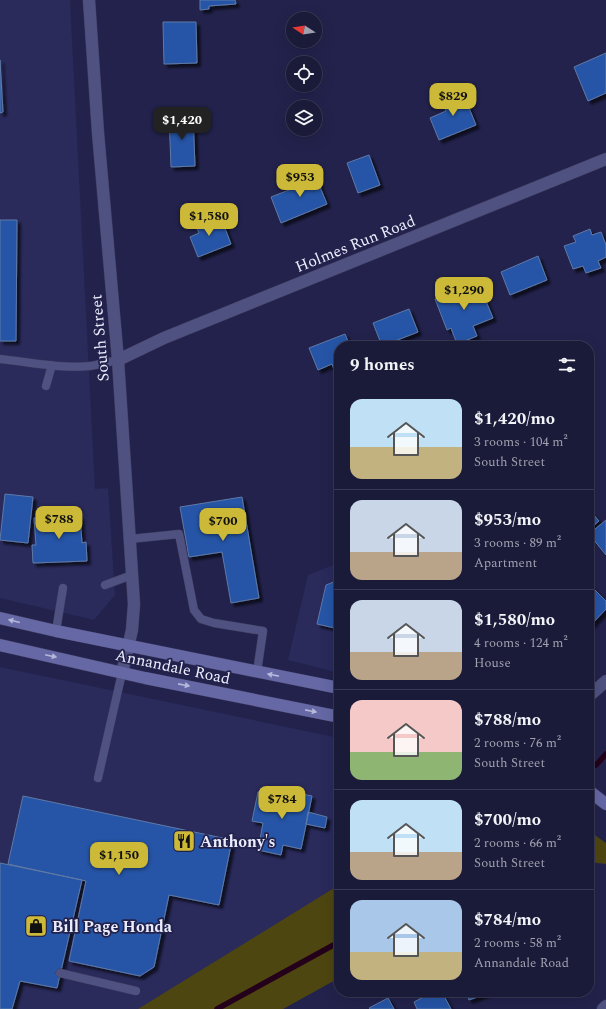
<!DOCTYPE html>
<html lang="en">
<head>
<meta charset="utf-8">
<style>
	:root { --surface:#1a1a39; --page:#272744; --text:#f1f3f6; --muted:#9fa1ae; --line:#383853; --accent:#ccb938 }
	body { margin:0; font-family:Spectral,serif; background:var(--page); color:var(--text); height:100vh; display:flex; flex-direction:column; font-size:15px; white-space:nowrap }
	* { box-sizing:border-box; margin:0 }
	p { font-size:13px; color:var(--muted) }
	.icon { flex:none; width:22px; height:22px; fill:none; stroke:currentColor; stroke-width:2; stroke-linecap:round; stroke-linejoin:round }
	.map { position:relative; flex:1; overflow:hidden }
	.drawer { position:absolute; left:334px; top:341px; width:260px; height:656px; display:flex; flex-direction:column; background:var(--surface); border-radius:16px; box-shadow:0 4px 16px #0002,0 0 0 1px var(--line) }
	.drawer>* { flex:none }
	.needle { width:26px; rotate:282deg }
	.buttons { position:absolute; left:286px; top:12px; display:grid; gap:8px }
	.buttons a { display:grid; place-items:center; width:36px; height:36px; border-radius:50%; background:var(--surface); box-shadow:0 4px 16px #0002,0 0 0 1px var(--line); font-size:20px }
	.price { position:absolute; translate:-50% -34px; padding:0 9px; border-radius:8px; background:var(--accent); color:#111; font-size:13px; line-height:26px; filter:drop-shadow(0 1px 2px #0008) }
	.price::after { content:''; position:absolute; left:50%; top:24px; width:12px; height:9px; margin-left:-6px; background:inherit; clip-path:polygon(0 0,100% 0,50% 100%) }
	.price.on { background:#222; color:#fff }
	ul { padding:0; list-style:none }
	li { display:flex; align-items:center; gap:12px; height:100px; padding:0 16px }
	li+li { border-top:1px solid var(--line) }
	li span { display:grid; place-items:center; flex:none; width:112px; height:80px; border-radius:12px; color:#555 }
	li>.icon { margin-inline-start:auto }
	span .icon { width:48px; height:48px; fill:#fffc; stroke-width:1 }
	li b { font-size:17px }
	h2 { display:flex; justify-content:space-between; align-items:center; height:48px; padding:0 16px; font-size:17px }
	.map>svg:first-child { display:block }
</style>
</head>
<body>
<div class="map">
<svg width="606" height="1009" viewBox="0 0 606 1009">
	<defs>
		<filter id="shadow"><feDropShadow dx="3.5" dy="3.5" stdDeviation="1" flood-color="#0009"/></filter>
	</defs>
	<rect width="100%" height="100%" fill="#22224c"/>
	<path fill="#2a2a5b" d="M0,0H70L95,489L108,488L115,595L94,620L0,598Z
		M339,563V673L288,660L308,575Z
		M0,667L339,738V978L283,1009H0Z"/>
	<path fill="#4e4611" d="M589,831L606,843V864L589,862Z
		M339,885V978L283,1009H138Z"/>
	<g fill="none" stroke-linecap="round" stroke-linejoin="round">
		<path stroke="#24001a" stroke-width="5.5" d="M596,765L606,754
			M217,1009L339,942"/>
	</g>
	<path fill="#2554a7" stroke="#5f7aa6" filter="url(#shadow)" d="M200,0H235L236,4L209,6V9L200,10Z
		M163,22H196L197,63L164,64Z
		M606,53V93L588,101L574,67Z
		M0,60L3,112L0,113Z
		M459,90L465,103H467L476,125L439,140L430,118L446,111L441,98Z
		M193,115L195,166L171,167L169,116Z
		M369,155L380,185L358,193L347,163Z
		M313,170L327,204L281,223L271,197L302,185L298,176Z
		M210,216L214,227L223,223L231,244L198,257L190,237L199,233L194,222Z
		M0,220H17L16,341H0Z
		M590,229L592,235L601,232L606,245V257L598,261L601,268L586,273L583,266L573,269L564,246L576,242L573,236Z
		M538,256L547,280L510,295L501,272Z
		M478,282L493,318L473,326L477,336L457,344L451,328L447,330L435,299Z
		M409,309L418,332L382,346L373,323Z
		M345,334L350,346H339V374L336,375L332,364L318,370L309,348Z
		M5,494L33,497L28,543L0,540Z
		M242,497L259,598L231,603L222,552L189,557L180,507Z
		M592,513L599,521L590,529L589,516Z
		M80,516L82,543L86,542L87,561L33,563L32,545H36L34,518Z
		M606,520V555L589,534Z
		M339,580V629L317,624L326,585Z
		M589,584L606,601V609L589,627Z
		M277,789L312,796L301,849L283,845L281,855L258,850L263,823L252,821L258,792L276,796Z
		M23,796L232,840L219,905L169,895L154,967L140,976L69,961L86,881L8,864Z
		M308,812L327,817L325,828L306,824Z
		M0,863L82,880L57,988L20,981L12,1009H0Z
		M433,992H442L451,1009H417L414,1002Z
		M466,992H491L469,1000Z
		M388,998L394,1009H370L369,1008Z"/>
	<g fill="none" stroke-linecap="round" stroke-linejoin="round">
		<g stroke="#3e3a5d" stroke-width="9">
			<path id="service" d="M0,359C29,362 61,369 90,366C99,365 109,362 118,360
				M46,386L52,365
				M130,539L179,534L194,610L201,619L214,623L263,631L257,672
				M105,585L132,575
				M56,631L63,588
				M98,778L122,673
				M60,973L136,991"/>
		</g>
		<g stroke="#3e3a5d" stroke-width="13">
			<path id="minor" d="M89,0L98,133L118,360L134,604L132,630L122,673
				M118,360L164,338L606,159
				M589,696L606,681
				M603,1009L606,1006"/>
		</g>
		<g stroke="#3e3a5d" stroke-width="13">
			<path id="secondary" d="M0,618L56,631L339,688
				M0,645L145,678L335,716L339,713
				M589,791L606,804"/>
		</g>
		<use href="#service" stroke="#4f5180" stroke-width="8"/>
		<use href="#minor" stroke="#4f5180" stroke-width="12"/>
		<use href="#secondary" stroke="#6568a5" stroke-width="12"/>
	</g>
	<defs><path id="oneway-solid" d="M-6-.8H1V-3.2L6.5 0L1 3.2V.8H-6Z"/></defs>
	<g fill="#b5b8da">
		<use href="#oneway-solid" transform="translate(14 621) rotate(-166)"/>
		<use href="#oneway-solid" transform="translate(51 656) rotate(12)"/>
		<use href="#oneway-solid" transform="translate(273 675) rotate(-169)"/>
		<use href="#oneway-solid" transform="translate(184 685) rotate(11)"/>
		<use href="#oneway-solid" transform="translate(311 711) rotate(11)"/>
	</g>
	<defs>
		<g id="restaurant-square" transform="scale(1.15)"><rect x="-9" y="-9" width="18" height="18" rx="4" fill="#ccb938" stroke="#22224c"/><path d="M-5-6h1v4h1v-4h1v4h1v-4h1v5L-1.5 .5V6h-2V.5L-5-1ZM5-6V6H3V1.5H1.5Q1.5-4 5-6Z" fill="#111"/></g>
		<g id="shop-square" transform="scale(1.15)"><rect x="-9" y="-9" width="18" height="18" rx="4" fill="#ccb938" stroke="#22224c"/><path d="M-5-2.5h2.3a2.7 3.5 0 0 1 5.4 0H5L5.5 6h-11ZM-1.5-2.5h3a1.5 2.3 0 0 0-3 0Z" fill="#111"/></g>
	</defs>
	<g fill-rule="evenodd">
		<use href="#restaurant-square" x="184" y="841"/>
		<use href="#shop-square" x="36" y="926"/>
	</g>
	<g text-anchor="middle" stroke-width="3.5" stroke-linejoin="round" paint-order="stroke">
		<g font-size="16" fill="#ebedfd" stroke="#22224c">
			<text transform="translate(355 243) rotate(-22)" y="6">Holmes Run Road</text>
			<text transform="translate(99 338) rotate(-95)" y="6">South Street</text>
			<text transform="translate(173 666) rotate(12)" y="6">Annandale Road</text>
		</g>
		<g font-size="16" font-weight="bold" fill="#ebedfd" stroke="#22224c" text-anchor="start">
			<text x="200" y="847">Anthony's</text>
			<text x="52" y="932">Bill Page Honda</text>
		</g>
	</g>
</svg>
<div class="buttons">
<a><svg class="needle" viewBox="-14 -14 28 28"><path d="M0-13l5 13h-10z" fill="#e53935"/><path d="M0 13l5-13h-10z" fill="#9fa1ae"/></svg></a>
<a><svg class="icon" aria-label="locate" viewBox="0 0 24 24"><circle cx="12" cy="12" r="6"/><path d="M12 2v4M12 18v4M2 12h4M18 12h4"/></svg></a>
<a><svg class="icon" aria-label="layers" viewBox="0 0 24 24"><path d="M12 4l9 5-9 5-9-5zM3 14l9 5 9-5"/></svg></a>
</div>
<b class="price" style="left:453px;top:117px">$829</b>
<b class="price on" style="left:182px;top:141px">$1,420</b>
<b class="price" style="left:300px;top:198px">$953</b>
<b class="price" style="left:209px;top:237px">$1,580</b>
<b class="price" style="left:464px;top:311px">$1,290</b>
<b class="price" style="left:59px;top:540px">$788</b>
<b class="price" style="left:223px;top:542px">$700</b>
<b class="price" style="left:282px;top:820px">$784</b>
<b class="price" style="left:119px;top:876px">$1,150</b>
<section class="drawer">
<h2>9 homes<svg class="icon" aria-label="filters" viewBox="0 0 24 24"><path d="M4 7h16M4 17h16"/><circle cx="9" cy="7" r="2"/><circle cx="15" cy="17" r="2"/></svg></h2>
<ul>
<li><span style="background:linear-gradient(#bfe0f5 60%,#c2b280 0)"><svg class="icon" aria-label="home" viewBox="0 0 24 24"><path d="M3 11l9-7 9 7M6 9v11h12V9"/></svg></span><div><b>$1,420/mo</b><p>3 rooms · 104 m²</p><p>South Street</p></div></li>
<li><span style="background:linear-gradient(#c9d6e8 65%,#b9a48a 0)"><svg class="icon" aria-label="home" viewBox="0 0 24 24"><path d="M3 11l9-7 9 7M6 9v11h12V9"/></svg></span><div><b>$953/mo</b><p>3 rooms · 89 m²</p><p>Apartment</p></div></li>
<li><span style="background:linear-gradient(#c9d6e8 65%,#b9a48a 0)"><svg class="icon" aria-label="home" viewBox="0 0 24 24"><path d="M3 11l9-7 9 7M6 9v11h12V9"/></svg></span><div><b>$1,580/mo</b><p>4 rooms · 124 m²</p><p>House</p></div></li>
<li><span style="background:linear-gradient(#f6c9c9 65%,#8fb573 0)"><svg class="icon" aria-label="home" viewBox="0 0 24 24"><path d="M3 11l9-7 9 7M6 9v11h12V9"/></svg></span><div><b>$788/mo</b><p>2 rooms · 76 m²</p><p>South Street</p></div></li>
<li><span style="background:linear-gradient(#bfe0f5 65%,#b9a48a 0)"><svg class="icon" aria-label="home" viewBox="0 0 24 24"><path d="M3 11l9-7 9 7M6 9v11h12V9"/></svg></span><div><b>$700/mo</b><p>2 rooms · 66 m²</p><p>South Street</p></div></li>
<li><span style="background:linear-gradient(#a9c7e8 65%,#c2b280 0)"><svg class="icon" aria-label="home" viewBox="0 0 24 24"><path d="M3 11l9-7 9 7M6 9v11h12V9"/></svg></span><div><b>$784/mo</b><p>2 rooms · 58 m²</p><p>Annandale Road</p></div></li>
</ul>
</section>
</div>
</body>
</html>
